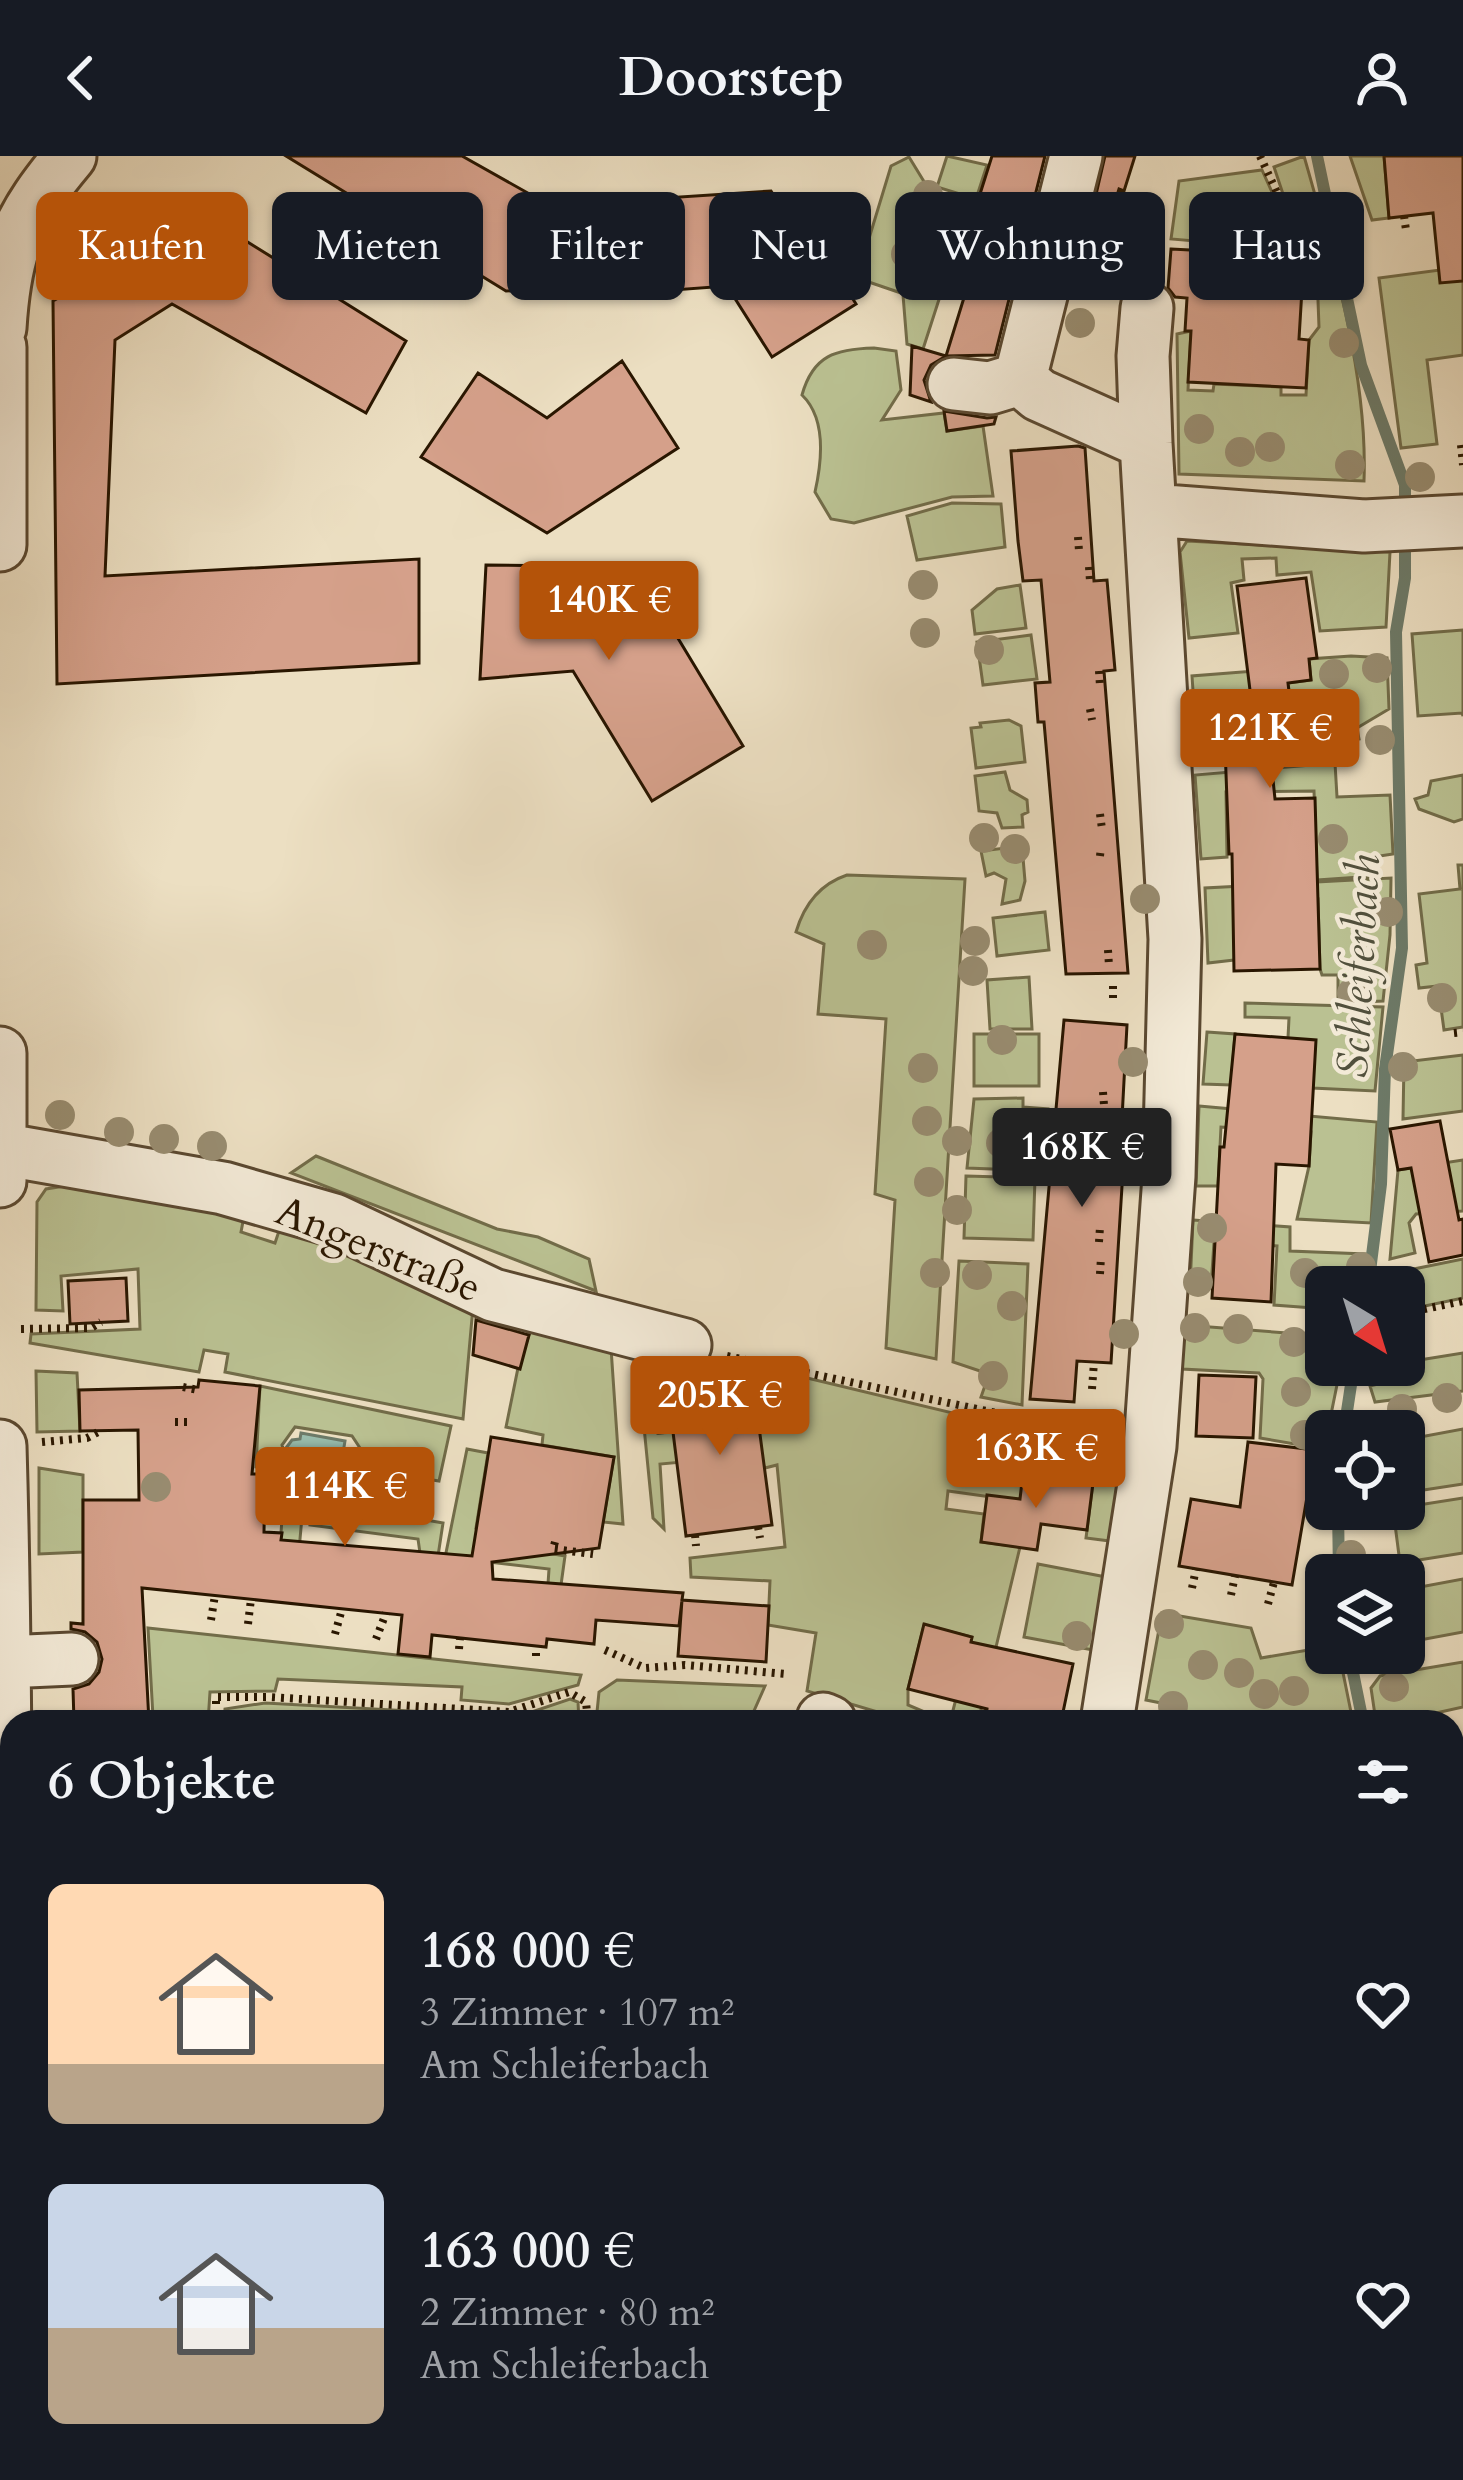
<!DOCTYPE html>
<html lang="de">
<head>
<meta charset="utf-8">
<style>
	:root { --surface:#171b24; --page:#20242c; --text:#f1f3f6; --muted:#9ea1a6; --accent:#b45309 }
	body { margin:0; font-family:Cardo,serif; background:var(--page); color:var(--text); height:100vh; display:flex; flex-direction:column; font-size:45px; white-space:nowrap }
	* { box-sizing:border-box; margin:0 }
	p { font-size:39px; color:var(--muted) }
	.icon { flex:none; width:66px; height:66px; fill:none; stroke:currentColor; stroke-width:2; stroke-linecap:round; stroke-linejoin:round }
	.map { position:relative; flex:1; overflow:hidden }
	.details { position:absolute; left:0px; top:1554px; width:1464px; height:771px; display:flex; flex-direction:column; background:var(--surface); border-radius:36px 36px 0 0; box-shadow:0 3px 9px #0004 }
	.details>* { flex:none }
	.banner { position:absolute; left:36px; top:36px; width:1392px; height:108px; display:flex; gap:24px }
	.needle { width:78px; rotate:142deg }
	.tools { position:absolute; left:1305px; top:1110px; display:grid; gap:24px }
	.tools a { display:grid; place-items:center; width:120px; height:120px; border-radius:18px; background:var(--surface); box-shadow:0 3px 9px #0004; font-size:60px }
	.price { position:absolute; translate:-50% -102px; padding:0 27px; border-radius:12px; background:var(--accent); color:#fff; font-size:39px; line-height:78px; filter:drop-shadow(0 3px 6px #0008) }
	.price::after { content:''; position:absolute; left:50%; top:72px; width:36px; height:27px; margin-left:-18px; background:inherit; clip-path:polygon(0 0,100% 0,50% 100%) }
	.price.current { background:#222; color:#fff }
	ul { padding:0; list-style:none }
	li { display:flex; align-items:center; gap:36px; height:300px; padding:0 48px }
	li span { display:grid; place-items:center; flex:none; width:336px; height:240px; border-radius:18px; color:#555 }
	li>.icon { margin-inline-start:auto }
	span .icon { width:144px; height:144px; fill:#fffc; stroke-width:1 }
	li b { font-size:51px }
	h2 { display:flex; justify-content:space-between; align-items:center; height:144px; padding:0 48px; font-size:51px }
	.chip { padding:0 42px; border-radius:18px; background:var(--surface); box-shadow:0 3px 9px #0004; font-size:42px; line-height:108px }
	.chip.current { background:var(--accent); color:#fff }
	header { display:flex; justify-content:space-between; align-items:center; height:156px; padding:0 48px; background:var(--surface); font-size:54px; font-weight:800 }
	.map>svg:first-child { display:block }
</style>
</head>
<body>
<header><svg class="icon" aria-label="back" viewBox="0 0 24 24"><path d="M15 5l-7 7 7 7"/></svg>Doorstep<svg class="icon" aria-label="person" viewBox="0 0 24 24"><circle cx="12" cy="8" r="4"/><path d="M4 21q1-7 8-7t8 7"/></svg></header>
<div class="map">
<svg width="1463" height="2324" viewBox="0 0 1463 2324">
	<rect width="100%" height="100%" fill="#ecdfc2"/>
	<filter id="stains"><feTurbulence type="fractalNoise" baseFrequency=".00167" numOctaves="4"/><feColorMatrix values="0 0 0 0 .2 0 0 0 0 .09 0 0 0 0 .02 0 0 0 .5 -.17"/></filter>
	<radialGradient id="worn" r=".72"><stop offset=".6" stop-color="#630" stop-opacity="0"/><stop offset="1" stop-color="#630" stop-opacity=".3"/></radialGradient>
	<path fill="#bac192" stroke="#726c49" stroke-width="3" d="M947,0L987,9L976,43L937,31Z
		M1304,0C1333,102 1368,219 1364,325L1179,318L1177,178L1191,175L1188,234L1213,235L1214,228L1281,231V239H1306L1309,184L1319,171L1316,91L1288,53L1274,11Z
		M1350,0H1384L1389,62L1372,64Z
		M909,1L931,37L901,137L857,122L891,10Z
		M1262,14L1281,56L1305,89L1276,87L1275,99L1195,95L1196,85L1171,83L1179,25Z
		M936,37L975,49L964,83L925,71Z
		M914,103L966,117L961,135L943,131L923,193L907,188L903,139Z
		M1463,111V199L1427,204L1437,288L1401,292L1379,122Z
		M874,192L896,195L901,234L882,264L944,257L947,275L983,270L993,340L952,341L854,367L831,363L815,336C822,305 827,263 802,239C813,199 836,193 874,192Z
		M952,347L1001,348L1005,391L917,404L907,360Z
		M1187,385L1390,396L1386,471L1320,475L1311,416L1277,419L1276,402L1242,403L1244,424L1231,427L1238,477L1189,482L1180,396Z
		M1020,429L1026,472L975,478L972,454L997,433Z
		M1463,474V560L1462,557L1418,560L1412,478Z
		M1031,479L1037,523L983,529L977,486Z
		M1351,500L1387,502L1389,553L1357,572L1359,583L1286,595L1281,545L1290,543L1288,527L1311,524L1309,503Z
		M1267,514L1269,536L1214,541L1216,576L1196,579L1192,520Z
		M1009,564L1021,570L1025,606L976,612L971,572L981,571L980,567Z
		M1335,607L1337,641L1390,639L1393,698L1373,701L1375,720L1317,724L1314,635L1226,636L1227,701L1201,703L1195,619Z
		M1005,616L1010,634L1027,644L1028,656L1022,659L1023,671L1002,672L997,657L979,655L975,620Z
		M1463,619V663L1454,666L1419,653L1415,643L1428,639L1431,625Z
		M1022,690L1025,725L1020,744L1002,748L1006,723L994,717L986,720L981,695Z
		M1458,709H1463V871L1444,874L1438,830L1419,832L1416,809L1427,807L1419,738L1460,733Z
		M847,719L965,723L936,1203L886,1192L895,1044L875,1038L886,863L818,858L824,788L796,776C804,749 820,728 847,719Z
		M1391,722L1390,779L1383,845L1338,847V819H1322L1320,813L1318,744L1234,804L1208,807L1205,732Z
		M1045,756L1049,794L997,800L993,762Z
		M1029,821L1032,873H990L987,824Z
		M1245,847L1383,851L1375,935L1312,932L1288,882L1289,862L1245,861Z
		M1207,876L1235,878L1231,929L1203,928Z
		M974,878H1039V930H974Z
		M1463,899V955L1403,963L1404,906Z
		M1023,942V951L1048,953L1046,1015L967,1012L974,943Z
		M1199,950L1377,966L1371,1067L1297,1063L1309,1010L1311,976L1221,971L1218,1030H1196Z
		M316,1000L497,1073L538,1081L589,1103L596,1135L291,1017Z
		M1463,1004V1055L1416,1058L1409,1067L1415,1097L1390,1103L1398,1014Z
		M966,1020L1035,1022L1033,1084L964,1082Z
		M65,1030L245,1055L241,1076L275,1087L283,1063L473,1151L463,1263L225,1216L228,1198L204,1194L199,1216L30,1187L31,1178L140,1173L138,1113L61,1120L63,1155L36,1154L37,1046L46,1033Z
		M1193,1064L1290,1071V1095L1365,1098L1362,1131H1326V1153L1274,1149L1277,1090L1214,1086L1211,1132H1190Z
		M1463,1103V1142L1420,1151L1409,1114Z
		M959,1105L1028,1108L1022,1249L981,1241L989,1218L953,1206Z
		M1184,1169L1326,1180V1209H1341L1324,1293L1260,1282L1263,1223L1259,1217L1182,1213Z
		M531,1173L611,1192L623,1368L603,1366L614,1301L542,1289L543,1279L506,1271L518,1212Z
		M1463,1197V1235L1375,1246L1370,1230L1410,1220L1407,1206Z
		M774,1214L1044,1279L1036,1319L1020,1345L948,1335L946,1353L984,1358L981,1386L1020,1391L978,1566H950L972,1481L924,1469L908,1533V1549L932,1559L930,1566H911L807,1535L816,1477L768,1469L770,1425L691,1421L690,1402L785,1391L777,1309L765,1312L758,1299L660,1308L664,1373L653,1362L643,1261L647,1248L657,1240L659,1277L775,1271Z
		M36,1215L77,1217L80,1275L37,1276Z
		M260,1230L451,1270L439,1325L413,1321L406,1351L353,1340L362,1295L352,1280L295,1271L282,1289L292,1321H275V1313L256,1311Z
		M1463,1273V1328L1404,1337V1284Z
		M467,1293L488,1297L476,1372L514,1379L513,1391L565,1400L561,1429L548,1428L549,1413L472,1404L433,1461Z
		M39,1312L83,1319V1396L39,1398Z
		M1093,1326L1123,1330L1110,1385L1086,1382Z
		M1463,1342V1397L1400,1407L1393,1353Z
		M313,1344L443,1367L429,1459L418,1383L310,1369Z
		M181,1345L303,1350L298,1405L279,1404L282,1363L205,1359Z
		M1038,1408L1106,1421L1093,1494L1024,1481Z
		M1463,1423V1476L1404,1487V1434Z
		M1162,1457L1251,1472L1261,1502L1326,1491V1497H1339L1353,1566H1216L1163,1561L1166,1548L1146,1544Z
		M148,1472L581,1519L578,1529L509,1548L461,1544L462,1531L278,1523L275,1535L210,1536L208,1566H157L153,1561Z
		M1463,1506V1551L1418,1561V1566H1376L1371,1532L1380,1520Z
		M617,1524L765,1530L749,1566H596L599,1536Z
		M570,1543L578,1546L579,1566H224L225,1553L265,1547L517,1561Z
		M125,2313H267L263,2324H125Z
		M531,2313H591L615,2324H556Z
		M1070,2313H1195L1216,2324H1065Z"/>
	<path fill="#9abdad" stroke="#6d7a68" stroke-width="3" d="M301,1277L345,1285L340,1315L297,1308L298,1300L286,1292L292,1284L300,1283Z"/>
	<g fill="none" stroke-linecap="round" stroke-linejoin="round">
		<path stroke="#6d7a68" stroke-width="12" d="M1317,0L1361,209L1405,329V358
			M1368,1131L1381,1028L1385,913L1402,792L1396,476L1405,422V379
			M1344,1275L1354,1209
			M1338,1353L1339,1419
			M1349,1497L1363,1566
			M1058,2324L1062,2313"/>
	</g>
	<path fill="#d5a08a" stroke="#291600" stroke-width="3" d="M286,0H462L542,45L574,42V48L771,35L828,125L838,119L856,148L772,201L727,130L633,137V128L506,135Z
		M992,0H1045L995,199L946,200L971,119L956,114Z
		M1105,0H1135L1124,35L1119,33L1100,95L1084,90Z
		M1384,0H1463V125L1440,127L1433,57L1389,62Z
		M203,58L406,185L366,257L172,148L115,184L105,420L419,403V507L57,528L53,145Z
		M1171,93L1304,100L1299,183L1309,184L1306,232L1188,226L1191,175H1185L1187,142L1175,141L1168,132Z
		M912,190L946,200L931,209L924,224L931,246L910,239Z
		M622,205L678,292L547,377L421,301L478,217L547,262Z
		M944,255L987,262L996,261L994,268L947,275Z
		M1078,290L1085,292L1094,425L1107,424L1115,514L1104,515L1128,817L1066,818L1044,566H1038L1035,527L1050,526L1041,424L1023,425L1018,385L1011,295Z
		M486,409L635,411L743,590L652,645L573,515L480,523Z
		M1306,422L1317,502L1309,503L1311,524L1288,527L1290,544L1265,547L1275,643L1315,642L1320,813L1234,815L1232,698H1229L1225,591L1220,592L1217,544L1251,542L1237,430Z
		M1064,864L1127,869L1121,981L1125,982L1111,1207L1077,1205L1074,1246L1030,1243Z
		M1235,878L1316,884L1309,1010L1276,1008L1271,1146L1212,1142L1220,991H1224Z
		M1440,965L1459,1064L1463,1063V1099L1429,1106L1411,1012L1398,1014L1390,973Z
		M126,1122L128,1165L70,1168L68,1125Z
		M476,1164L529,1179L520,1213L473,1199Z
		M1199,1219L1256,1221L1253,1282L1196,1280Z
		M199,1224L260,1230L252,1318H265L264,1376L282,1377L281,1384L472,1400L491,1281L614,1301L599,1392L492,1406L493,1423L683,1437L682,1444L769,1450L766,1506L678,1500L682,1444L679,1470L596,1464L594,1488L547,1483L546,1491L432,1479L430,1501L398,1498L402,1459L142,1432L149,1566H74L73,1533L89,1528L99,1516L102,1503L97,1486L85,1476L71,1473V1467L83,1468V1344H139L138,1274L80,1275L79,1234L198,1231Z
		M774,1234L775,1271H759L772,1369L686,1380L673,1276L658,1277L657,1240Z
		M1248,1286L1315,1294L1292,1429L1179,1410L1191,1343L1240,1351Z
		M1023,1317L1093,1327L1087,1374L1041,1368L1037,1394L981,1386L987,1339L1020,1343Z
		M924,1468L972,1481L971,1486L1073,1508L1061,1566H1007L986,1562L987,1553L908,1533Z"/>
	<g fill="none" stroke-linecap="round" stroke-linejoin="round">
		<g stroke="#5a4830" stroke-width="57">
			<path id="minor" d="M1076,0L1020,223L1039,239L1146,287
				M0,172C5,91 19,61 70,0
				M0,191V389
				M954,228L990,232L1020,223
				M1151,354L1364,370L1463,365
				M0,897V1025
				M1,993L223,1032L334,1064L493,1139L685,1189
				M0,1290C10,1634 1,1979 11,2324
				M5,1506L72,1503
				M823,1563L830,1566
				M1107,1566L1150,1290L1169,1020L1175,783L1146,287L1143,200L1147,152
				M1452,1828L1463,1833
				M1452,2079L1463,2039
				M410,2324L415,2313
				M755,2324L760,2313
				M1357,2324L1362,2313"/>
		</g>
		<path stroke="#291600" stroke-width="8" stroke-dasharray="3 6" stroke-linecap="butt" d="M1260,0L1286,56L1311,92
			M1404,60L1406,74
			M1461,289L1463,309
			M1078,381L1079,395
			M1089,411L1090,425
			M1099,515L1100,530
			M1090,553L1092,564
			M1100,658L1102,673
			M1100,700L1101,691
			M1108,794L1109,810
			M1113,842V829
			M1454,877L1463,876
			M1103,936L1104,949
			M1103,980L1104,970
			M1099,1086L1100,1071
			M1100,1118L1101,1101
			M1415,1155L1463,1145
			M21,1173L91,1172L101,1166
			M727,1200L1105,1280
			M183,1231L198,1234
			M1092,1233L1094,1206
			M175,1266H187
			M42,1286L87,1282L100,1275
			M758,1371L760,1382
			M695,1379L696,1390
			M555,1386L553,1393L593,1398
			M1192,1432L1196,1413
			M1231,1439L1235,1420
			M1268,1448L1274,1426
			M211,1464L215,1439
			M248,1468L251,1443
			M335,1478L342,1453
			M376,1483L386,1457
			M459,1493L460,1482
			M605,1494L645,1512L685,1509L786,1518
			M536,1500V1490
			M216,1566V1541H269L509,1556L569,1536L586,1546L588,1566"/>
		<use href="#minor" stroke="#f3ead7" stroke-width="51"/>
	</g>
	<g fill="#988c70">
		<circle cx="928" cy="39" r="15"/>
		<circle cx="906" cy="98" r="15"/>
		<circle cx="1332" cy="122" r="15"/>
		<circle cx="1093" cy="127" r="15"/>
		<circle cx="1080" cy="167" r="15"/>
		<circle cx="1344" cy="187" r="15"/>
		<circle cx="1199" cy="273" r="15"/>
		<circle cx="1270" cy="291" r="15"/>
		<circle cx="1240" cy="296" r="15"/>
		<circle cx="1350" cy="309" r="15"/>
		<circle cx="1420" cy="321" r="15"/>
		<circle cx="923" cy="429" r="15"/>
		<circle cx="925" cy="477" r="15"/>
		<circle cx="989" cy="494" r="15"/>
		<circle cx="1377" cy="512" r="15"/>
		<circle cx="1334" cy="518" r="15"/>
		<circle cx="1292" cy="554" r="15"/>
		<circle cx="1380" cy="584" r="15"/>
		<circle cx="984" cy="682" r="15"/>
		<circle cx="1333" cy="683" r="15"/>
		<circle cx="1015" cy="693" r="15"/>
		<circle cx="1145" cy="743" r="15"/>
		<circle cx="1388" cy="756" r="15"/>
		<circle cx="975" cy="785" r="15"/>
		<circle cx="872" cy="789" r="15"/>
		<circle cx="973" cy="815" r="15"/>
		<circle cx="1352" cy="837" r="15"/>
		<circle cx="1442" cy="842" r="15"/>
		<circle cx="1002" cy="884" r="15"/>
		<circle cx="1133" cy="906" r="15"/>
		<circle cx="1403" cy="911" r="15"/>
		<circle cx="923" cy="912" r="15"/>
		<circle cx="60" cy="959" r="15"/>
		<circle cx="927" cy="965" r="15"/>
		<circle cx="119" cy="976" r="15"/>
		<circle cx="164" cy="983" r="15"/>
		<circle cx="957" cy="985" r="15"/>
		<circle cx="1001" cy="987" r="15"/>
		<circle cx="212" cy="990" r="15"/>
		<circle cx="1136" cy="993" r="15"/>
		<circle cx="929" cy="1026" r="15"/>
		<circle cx="957" cy="1054" r="15"/>
		<circle cx="1212" cy="1072" r="15"/>
		<circle cx="1361" cy="1111" r="15"/>
		<circle cx="935" cy="1117" r="15"/>
		<circle cx="1305" cy="1117" r="15"/>
		<circle cx="977" cy="1119" r="15"/>
		<circle cx="1198" cy="1126" r="15"/>
		<circle cx="1012" cy="1150" r="15"/>
		<circle cx="1195" cy="1172" r="15"/>
		<circle cx="1238" cy="1173" r="15"/>
		<circle cx="1124" cy="1178" r="15"/>
		<circle cx="1294" cy="1186" r="15"/>
		<circle cx="993" cy="1220" r="15"/>
		<circle cx="1296" cy="1236" r="15"/>
		<circle cx="1447" cy="1242" r="15"/>
		<circle cx="1402" cy="1253" r="15"/>
		<circle cx="1305" cy="1279" r="15"/>
		<circle cx="156" cy="1331" r="15"/>
		<circle cx="1351" cy="1399" r="15"/>
		<circle cx="1169" cy="1468" r="15"/>
		<circle cx="1077" cy="1480" r="15"/>
		<circle cx="1203" cy="1509" r="15"/>
		<circle cx="1239" cy="1517" r="15"/>
		<circle cx="1394" cy="1531" r="15"/>
		<circle cx="1294" cy="1535" r="15"/>
		<circle cx="1264" cy="1538" r="15"/>
		<circle cx="1173" cy="1550" r="15"/>
	</g>
	<g text-anchor="middle" stroke-width="9" stroke-linejoin="round" paint-order="stroke">
		<g font-size="42" fill="#291600" stroke="#f3ead7">
			<text transform="translate(379 1092) rotate(22)" y="15">Angerstraße</text>
		</g>
		<g font-size="45" font-style="italic" fill="#51503d" stroke="#f3ead7">
			<text transform="translate(1357 810) rotate(-87)" y="16">Schleiferbach</text>
		</g>
	</g>
	<rect width="100%" height="100%" filter="url(#stains)"/>
	<rect width="100%" height="100%" fill="url(#worn)"/>
</svg>
<div class="tools">
<a><svg class="needle" viewBox="-14 -14 28 28"><path d="M0-13l5 13h-10z" fill="#e53935"/><path d="M0 13l5-13h-10z" fill="#9ea1a6"/></svg></a>
<a><svg class="icon" aria-label="locate" viewBox="0 0 24 24"><circle cx="12" cy="12" r="6"/><path d="M12 2v4M12 18v4M2 12h4M18 12h4"/></svg></a>
<a><svg class="icon" aria-label="layers" viewBox="0 0 24 24"><path d="M12 4l9 5-9 5-9-5zM3 14l9 5 9-5"/></svg></a>
</div>
<b class="price" style="left:609px;top:507px">140K €</b>
<b class="price" style="left:1270px;top:635px">121K €</b>
<b class="price current" style="left:1082px;top:1054px">168K €</b>
<b class="price" style="left:720px;top:1302px">205K €</b>
<b class="price" style="left:1036px;top:1355px">163K €</b>
<b class="price" style="left:345px;top:1393px">114K €</b>
<div class="banner">
<a class="chip current">Kaufen</a>
<a class="chip">Mieten</a>
<a class="chip">Filter</a>
<a class="chip">Neu</a>
<a class="chip">Wohnung</a>
<a class="chip">Haus</a>
</div>
<section class="details">
<h2>6 Objekte<svg class="icon" aria-label="filters" viewBox="0 0 24 24"><path d="M4 7h16M4 17h16"/><circle cx="9" cy="7" r="2"/><circle cx="15" cy="17" r="2"/></svg></h2>
<ul>
<li><span style="background:linear-gradient(#ffd9b3 75%,#b9a48a 0)"><svg class="icon" aria-label="home" viewBox="0 0 24 24"><path d="M3 11l9-7 9 7M6 9v11h12V9"/></svg></span><div><b>168 000 €</b><p>3 Zimmer · 107 m²</p><p>Am Schleiferbach</p></div><svg class="icon" aria-label="heart" viewBox="0 0 24 24"><path d="M12 20l-8-8c-3-5 5-10 8-4 3-6 11-1 8 4z"/></svg></li>
<li><span style="background:linear-gradient(#c9d6e8 60%,#b9a48a 0)"><svg class="icon" aria-label="home" viewBox="0 0 24 24"><path d="M3 11l9-7 9 7M6 9v11h12V9"/></svg></span><div><b>163 000 €</b><p>2 Zimmer · 80 m²</p><p>Am Schleiferbach</p></div><svg class="icon" aria-label="heart" viewBox="0 0 24 24"><path d="M12 20l-8-8c-3-5 5-10 8-4 3-6 11-1 8 4z"/></svg></li>
</ul>
</section>
</div>
</body>
</html>
